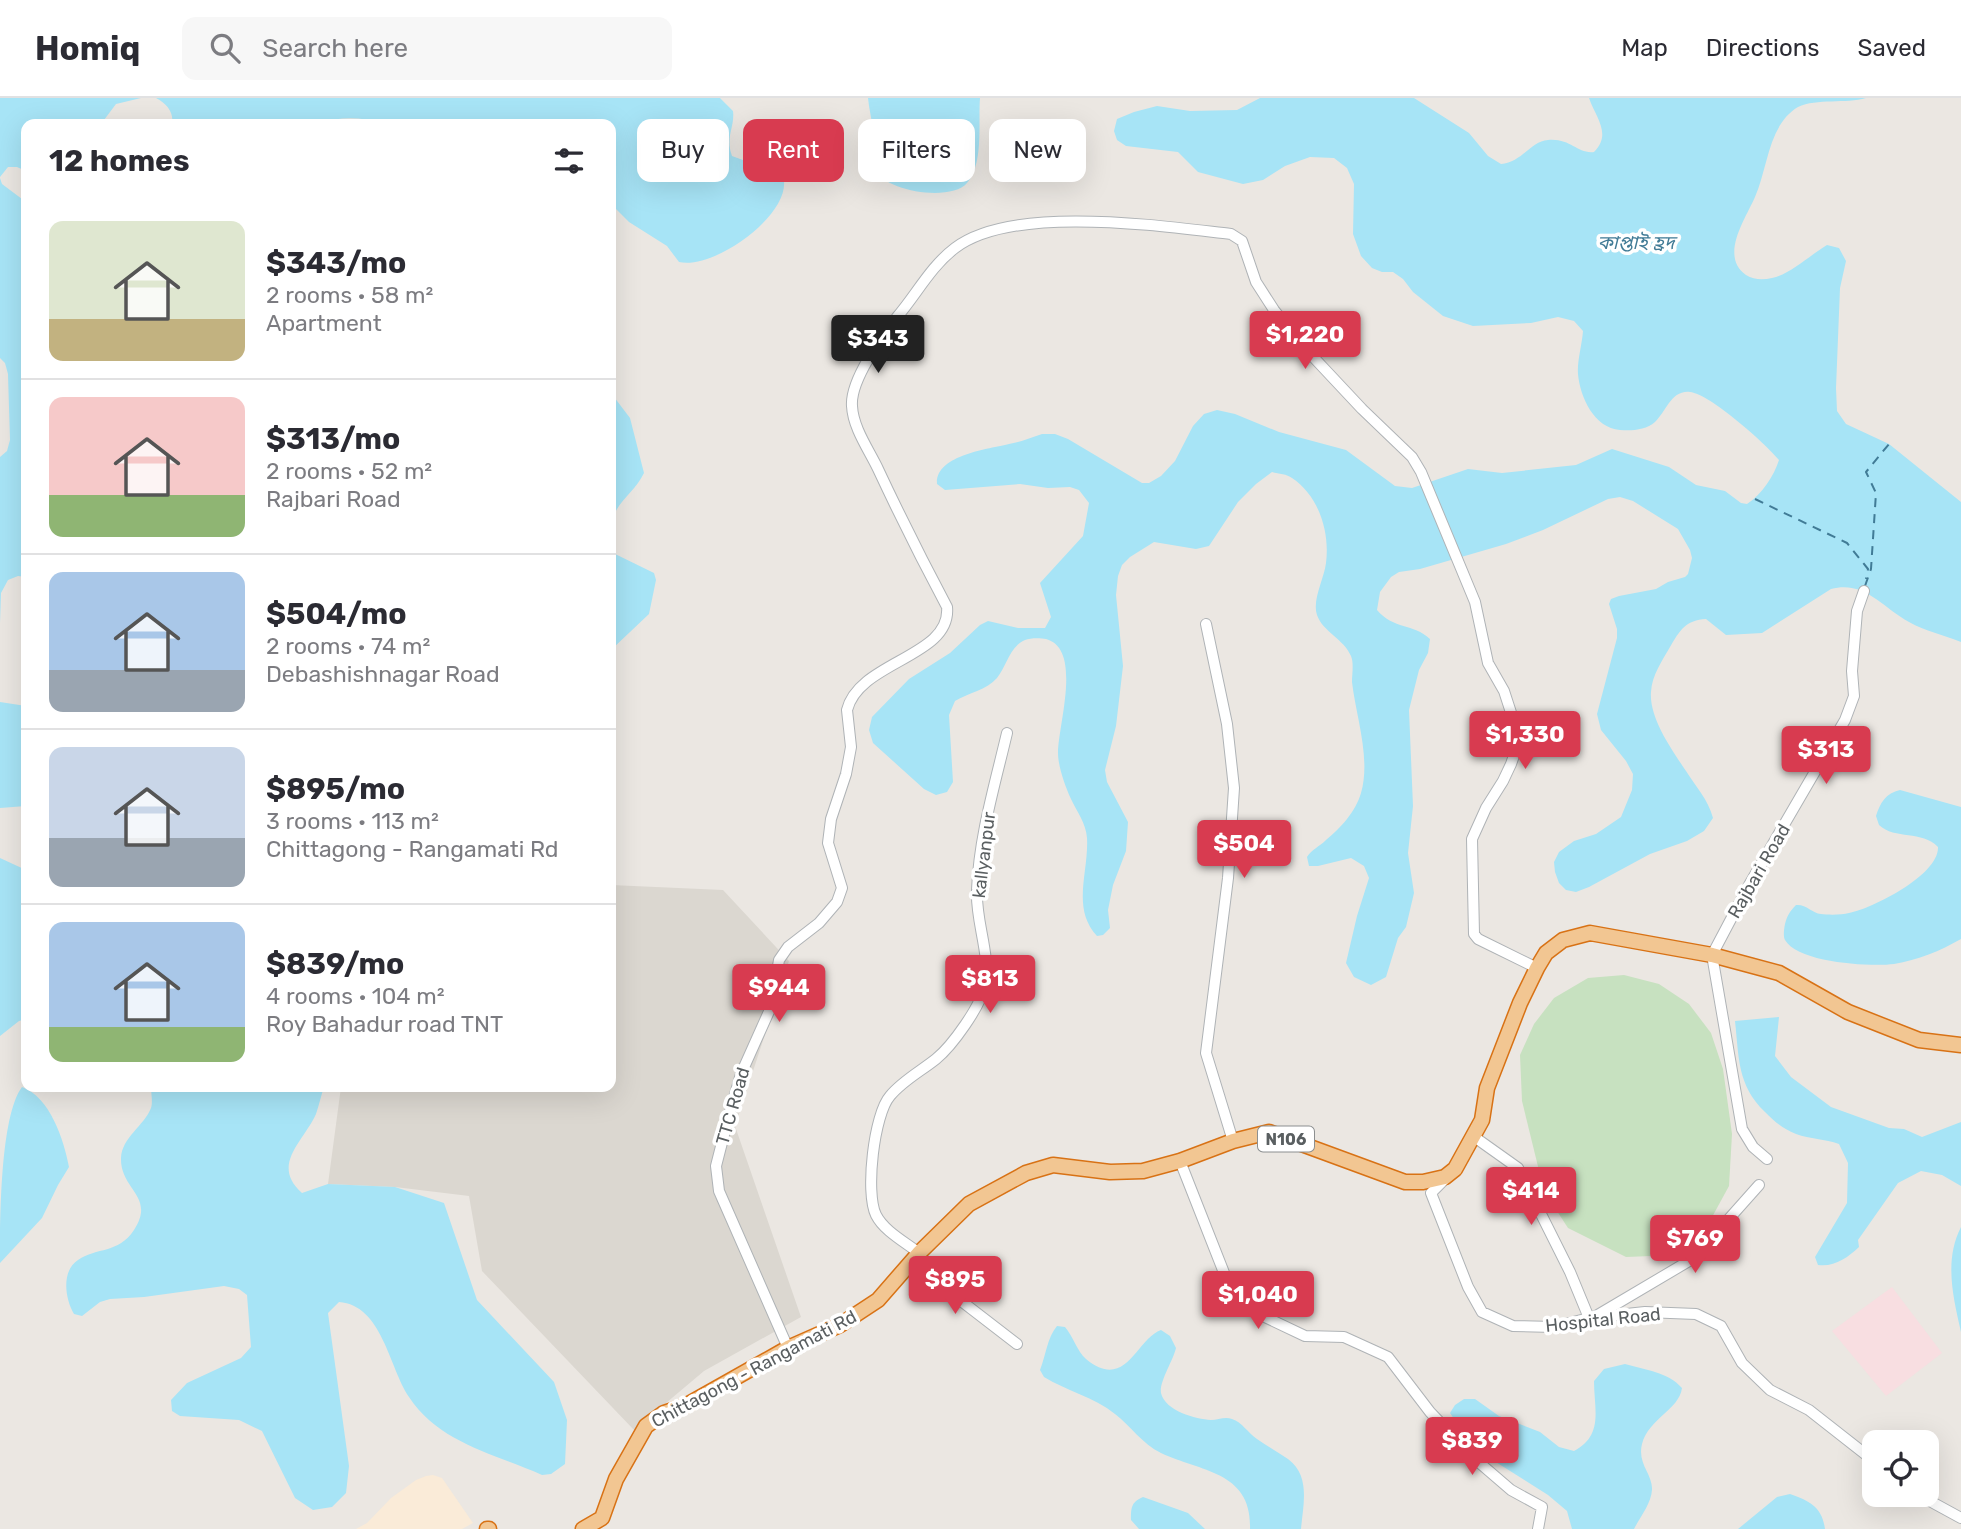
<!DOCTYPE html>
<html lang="en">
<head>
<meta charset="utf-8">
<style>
	:root { --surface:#fff; --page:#f7f7f7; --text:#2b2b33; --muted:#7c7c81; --line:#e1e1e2; --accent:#d83b50 }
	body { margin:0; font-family:Rubik,"Noto Sans Bengali",sans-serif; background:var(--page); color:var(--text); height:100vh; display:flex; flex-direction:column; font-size:26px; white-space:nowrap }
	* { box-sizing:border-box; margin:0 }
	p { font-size:23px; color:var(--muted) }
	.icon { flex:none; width:38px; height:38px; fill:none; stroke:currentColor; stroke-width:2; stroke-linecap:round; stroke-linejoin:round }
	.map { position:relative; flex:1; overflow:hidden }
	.details { position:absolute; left:21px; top:21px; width:595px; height:973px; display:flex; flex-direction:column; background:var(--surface); border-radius:14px; box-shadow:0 7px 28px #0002 }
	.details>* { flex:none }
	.guide { position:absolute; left:637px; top:21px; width:665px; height:63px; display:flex; gap:14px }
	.controls { position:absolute; left:1862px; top:1332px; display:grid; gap:14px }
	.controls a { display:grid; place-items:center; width:77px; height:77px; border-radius:14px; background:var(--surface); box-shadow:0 7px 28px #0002; font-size:35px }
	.price { position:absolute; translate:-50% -60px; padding:0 16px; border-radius:7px; background:var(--accent); color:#fff; font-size:23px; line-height:46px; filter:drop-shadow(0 2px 4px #0008) }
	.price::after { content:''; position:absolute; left:50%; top:42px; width:21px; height:16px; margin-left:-10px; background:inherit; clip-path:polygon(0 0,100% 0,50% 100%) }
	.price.on { background:#222; color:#fff }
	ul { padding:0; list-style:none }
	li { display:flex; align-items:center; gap:21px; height:175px; padding:0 28px }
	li+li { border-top:2px solid var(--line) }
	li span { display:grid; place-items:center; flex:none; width:196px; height:140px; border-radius:14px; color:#555 }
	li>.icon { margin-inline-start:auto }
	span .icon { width:84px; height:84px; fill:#fffc; stroke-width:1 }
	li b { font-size:30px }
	h2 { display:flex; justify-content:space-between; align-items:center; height:84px; padding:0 28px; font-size:30px }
	.pill { padding:0 24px; border-radius:14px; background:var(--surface); box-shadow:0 7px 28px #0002; font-size:24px; line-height:63px }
	.pill.on { background:var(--accent); color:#fff }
	header { display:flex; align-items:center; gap:42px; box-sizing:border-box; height:98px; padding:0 35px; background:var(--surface); border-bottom:2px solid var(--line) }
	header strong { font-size:33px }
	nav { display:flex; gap:38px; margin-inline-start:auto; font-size:24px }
	.search { width:490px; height:63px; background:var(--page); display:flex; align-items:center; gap:18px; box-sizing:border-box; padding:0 24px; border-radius:14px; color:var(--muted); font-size:26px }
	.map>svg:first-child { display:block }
</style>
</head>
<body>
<header>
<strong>Homiq</strong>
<div class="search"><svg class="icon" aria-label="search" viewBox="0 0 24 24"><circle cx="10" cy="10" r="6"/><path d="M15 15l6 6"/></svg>Search here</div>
<nav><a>Map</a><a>Directions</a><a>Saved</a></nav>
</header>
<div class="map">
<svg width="1961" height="1431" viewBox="0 0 1961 1431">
	<rect width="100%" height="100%" fill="#ebe7e2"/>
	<path fill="#faebd8" d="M433,1377L442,1380L473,1425L462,1431H356L367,1425L391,1400L416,1382L426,1378Z"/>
	<path fill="#dbd7d0" d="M611,787L723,792L789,863L735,1028L801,1219L704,1273L634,1332L482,1173L469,1098L395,1089L328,1086L341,989H611Z"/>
	<path fill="#f8dee1" d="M1892,1189L1942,1255L1886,1298L1832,1233Z"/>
	<path fill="#c7e1c0" d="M1624,877L1659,886L1689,906L1711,935L1723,971L1732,1036L1729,1088L1711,1121L1682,1148L1651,1158L1626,1159L1568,1130L1544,1093L1522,1003L1520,957L1534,926L1554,900L1588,880Z"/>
	<path fill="#a7e4f6" d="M0,0H141L116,6L101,26H26V73L17,69H8L0,79Z
		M156,0H720L733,13C735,29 725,39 732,58L773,73L784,83C788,119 713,172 679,164L667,148L629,124L611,106V26H384C361,19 342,18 318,26H172C174,14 167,6 156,0Z
		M868,0H980C978,25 984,65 967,85C951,104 884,94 874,70C870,58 874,45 873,32C872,22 869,11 868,0Z
		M1260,0H1414L1469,35L1488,58L1501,66C1522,64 1531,43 1548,42C1571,40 1577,56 1594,54C1612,36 1596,20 1589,0H1866C1846,6 1817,0 1798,9C1768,27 1768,70 1755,99C1746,120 1719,158 1746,177C1754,182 1763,182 1772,180C1791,176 1810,157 1827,147L1839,150L1846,163L1840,190L1836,290L1837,313L1846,326L1889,346L1961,404V544C1944,537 1925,533 1909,524C1882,509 1864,482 1831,491L1762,535L1726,537L1706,521C1686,522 1680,532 1670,549C1662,563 1652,577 1651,594C1649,620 1672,652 1686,673C1696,689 1708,701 1713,720L1704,733L1687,743L1650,756L1589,789L1576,794L1566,792L1559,785L1555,774L1554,764L1559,754L1574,743L1596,736L1621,719L1632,692L1633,676L1626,663L1601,632L1597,616L1617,540V531L1609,506L1611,501L1619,498L1656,491L1668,484L1685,479L1688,476L1692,460L1690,452L1678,431L1633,403L1620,399L1608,401L1543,432L1506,446L1420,471L1399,474L1391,479L1380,494L1377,512C1394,532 1413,525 1430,541L1428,555L1419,572L1409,612L1413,708L1408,755L1414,795L1406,829L1398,840L1386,879L1371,887L1354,879L1346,865L1357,818L1369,780L1364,768L1351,760L1318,768H1309L1307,759C1312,751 1319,749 1326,742C1340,731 1356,713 1361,695C1371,660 1356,619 1352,584C1352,576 1354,565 1351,558C1344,541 1323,534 1317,517C1312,502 1324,481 1326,465C1330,434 1319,398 1292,380C1287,376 1279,376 1272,374L1256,386L1238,404L1209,448L1196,451L1154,444L1130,459L1122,467L1118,478L1116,497L1123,568L1116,628L1105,672L1107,684L1128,724L1126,753L1113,787L1108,812L1110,830L1103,837L1097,838C1071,810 1089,774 1087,740C1086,725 1077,714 1071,701C1065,688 1058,668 1058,655C1058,627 1083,551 1046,541C1040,540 1030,540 1025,542C1010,548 1006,569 997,580C987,592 968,595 955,603L949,617L953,684L947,694L936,697L924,691L873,645L869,632L872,619L909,581L950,555L980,527L988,523L1018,530H1045L1051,519L1040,485L1083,438L1089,405L1079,392L1070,389L1048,390L1020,386L945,392L937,386C935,357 989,351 1009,346C1020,344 1031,340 1042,336H1055L1068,341L1142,385H1149L1161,378L1175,363L1193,328L1204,316L1217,312L1235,316L1279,334L1346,352L1395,388L1412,390L1468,371L1502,375L1576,367L1612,351L1669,369L1696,387L1725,393L1741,405L1747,406C1762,396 1774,378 1779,362C1765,345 1710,296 1690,294C1671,292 1666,314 1655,324C1646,332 1632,333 1620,332C1594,330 1580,299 1578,276C1577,263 1582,247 1583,233L1574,223L1558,219L1531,225L1473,228L1443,218L1413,194L1403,181L1393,174H1382L1372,170L1361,158L1353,136L1354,86L1347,70L1334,60L1310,59L1285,68L1263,82L1243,86L1198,74L1178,54L1126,48L1117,42L1114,33L1117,21L1134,14L1157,8L1190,13L1237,12Z
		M0,80L2,86L26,104V479L18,478L8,482L1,495L0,525V359L7,353L10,342L8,276L5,265L0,260Z
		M611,295L630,320L644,375C635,394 618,402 611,424Z
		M611,454L654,475L656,482L649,516L611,552Z
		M0,604L26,608V708L0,710Z
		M1900,692L1961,709V841C1940,853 1918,862 1894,866C1871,869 1798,865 1785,842C1783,838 1784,831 1785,826C1787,818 1790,813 1796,807C1806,806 1812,815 1821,816C1828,817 1842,817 1849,815C1873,810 1939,777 1938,749C1922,732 1895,742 1879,727L1876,718C1880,705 1886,695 1900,692Z
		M0,760L26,772V921L19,923L0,938Z
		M1779,919L1775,958L1791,979L1831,1009L1889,1030L1904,1031L1922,1039L1961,1024V1088L1942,1077L1921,1073L1898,1085L1858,1142L1859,1149C1847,1160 1835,1169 1818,1167L1815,1159L1847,1105L1848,1065L1839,1046C1825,1041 1810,1041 1796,1036C1783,1031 1775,1024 1765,1014C1737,987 1739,959 1735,923Z
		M22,989C50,999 64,1042 69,1069L58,1087L42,1120L0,1165C0,1123 0,1018 22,989Z
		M151,989H324C321,998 319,1007 316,1016C304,1043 270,1067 302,1095L328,1086L395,1089L444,1105L477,1202L554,1284L567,1322L565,1366L551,1376L542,1377C495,1356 439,1345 409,1299C389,1269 382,1207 339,1204L328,1215L349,1368L346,1395L332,1409L313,1412L295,1400L262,1333L239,1322L180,1318L172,1313L171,1302L187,1285L241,1260L251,1249L247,1197L239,1191L224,1188L144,1199L110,1201L100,1204L82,1218L74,1216C65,1201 61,1173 78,1162C97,1149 118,1156 134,1132C156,1098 120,1092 121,1060C122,1039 144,1028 151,1010C153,1004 151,995 151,989Z
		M1961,1129V1234C1953,1199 1944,1162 1961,1129Z
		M1057,1228L1065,1229C1073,1238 1077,1253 1086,1261C1126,1294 1136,1241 1161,1232L1170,1238L1176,1250C1173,1263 1159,1284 1161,1295C1165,1313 1196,1321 1211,1322C1218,1322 1225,1318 1232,1321C1242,1324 1248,1335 1257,1341C1267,1348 1278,1354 1288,1361C1311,1378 1303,1407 1301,1431H1250C1252,1373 1201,1374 1161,1355C1142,1346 1131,1328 1115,1316C1094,1299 1067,1293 1044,1279L1040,1272C1046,1257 1047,1240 1057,1228Z
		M1625,1266C1645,1272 1668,1274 1682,1290C1679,1312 1649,1320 1642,1346C1637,1366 1653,1376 1652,1392C1651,1406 1640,1419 1634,1431H1572L1567,1413L1548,1397L1491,1361L1468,1341L1450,1315L1455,1307L1464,1301H1475L1499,1318L1540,1334L1559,1349L1574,1353C1604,1337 1594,1311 1594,1283L1604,1271Z
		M1790,1396C1810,1403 1822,1409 1825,1431H1738L1777,1399Z
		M1143,1399L1188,1415L1205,1431H1139L1131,1422C1131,1410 1131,1404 1143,1399Z"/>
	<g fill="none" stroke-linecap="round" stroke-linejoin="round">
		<path stroke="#417b96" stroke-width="2" stroke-dasharray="9 7" stroke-linecap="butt" d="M1755,401L1847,445L1868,471L1866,481
			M1865,488L1871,471L1876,395L1866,374L1889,346"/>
		<g stroke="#afb3b6" stroke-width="12">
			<path id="minor" d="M1206,526L1227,626L1234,690L1228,780L1206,955L1233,1043
				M1473,1038L1518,1070L1570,1174L1589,1220
				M1767,1061L1753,1049L1742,1031L1712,857L1749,787L1845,622L1854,598L1852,573L1857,513L1864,493
				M1180,1063L1230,1190L1265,1219L1305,1238L1344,1239L1388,1259L1430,1314L1475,1361L1511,1392L1542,1409L1538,1431
				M1447,1079L1431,1095L1468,1189L1482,1214L1513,1228L1554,1229L1589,1220L1645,1214L1696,1216L1721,1228L1742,1265L1770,1292L1809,1312L1874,1363
				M919,1155C905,1144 884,1133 876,1117C865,1095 874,1016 890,998C902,983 921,973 936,961C952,948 981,908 985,887C991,857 975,822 977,792C979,739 995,686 1007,635
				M912,1165L1017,1246
				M1596,1218L1694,1160L1759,1087
				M788,1250L719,1093L716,1068L729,1017L741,976L771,909L779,862L788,849L819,825L837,804L842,790L828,745L831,721L846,676L851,649L847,612C859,563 952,559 947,509C923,464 900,418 878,371C869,352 853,330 852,308C850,282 882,239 897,219C916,197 931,168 955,150C1013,106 1160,128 1231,136L1242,143L1256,184L1274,212L1302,247L1362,311L1412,359L1421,374L1475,504L1488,565L1504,593L1517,633V649L1511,666L1503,683L1486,710L1472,741L1474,836L1478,841L1537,870
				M1917,1396L1961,1420"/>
		</g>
		<g stroke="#d87215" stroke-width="17">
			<path id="highway" d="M487,1431H489
				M583,1431L602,1420L616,1381L646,1328L664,1315L687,1307L788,1250L840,1227L878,1202L919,1155L969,1106L1026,1075L1053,1067L1110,1074L1143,1073L1180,1063L1233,1043L1269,1034L1405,1084H1423L1445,1079L1455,1071L1482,1022L1487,990L1520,905L1537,870L1546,855L1563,842L1590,835L1712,857L1779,875L1848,914L1919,942L1961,947"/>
		</g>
		<use href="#minor" stroke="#fff" stroke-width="10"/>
		<use href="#highway" stroke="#f2c692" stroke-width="14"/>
	</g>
	<g text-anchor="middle" stroke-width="7" stroke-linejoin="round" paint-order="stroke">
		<rect fill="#fff" stroke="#8c8f90" stroke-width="2" x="1258" y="1028.5" width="56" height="25" rx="5"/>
		<g font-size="16" font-weight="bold" fill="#5a5f61">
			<text x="1286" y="1047">N106</text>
		</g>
		<g font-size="18" fill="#5a5f61" stroke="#fff">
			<text transform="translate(984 757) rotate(-83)" y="6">kallyanpur</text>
			<text transform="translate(1759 773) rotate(-60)" y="6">Rajbari Road</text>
			<text transform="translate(733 1008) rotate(-74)" y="6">TTC Road</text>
			<text transform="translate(1603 1222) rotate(-6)" y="6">Hospital Road</text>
			<text transform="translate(754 1271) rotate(-28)" y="6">Chittagong - Rangamati Rd</text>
		</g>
		<g font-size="19" font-style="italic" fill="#417b96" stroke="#fff">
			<text x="1636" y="151">কাপ্তাই হ্রদ</text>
		</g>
	</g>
</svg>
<div class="controls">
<a><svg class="icon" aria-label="locate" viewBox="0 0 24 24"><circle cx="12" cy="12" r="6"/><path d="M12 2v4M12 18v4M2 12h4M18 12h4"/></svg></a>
</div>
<b class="price" style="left:1305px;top:273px">$1,220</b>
<b class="price on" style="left:878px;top:277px">$343</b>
<b class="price" style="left:1525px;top:673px">$1,330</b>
<b class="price" style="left:1826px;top:688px">$313</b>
<b class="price" style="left:1244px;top:782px">$504</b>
<b class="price" style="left:990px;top:917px">$813</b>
<b class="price" style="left:779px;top:926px">$944</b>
<b class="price" style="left:1531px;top:1129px">$414</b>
<b class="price" style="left:1695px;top:1177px">$769</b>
<b class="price" style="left:955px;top:1218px">$895</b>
<b class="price" style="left:1258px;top:1233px">$1,040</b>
<b class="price" style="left:1472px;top:1379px">$839</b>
<div class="guide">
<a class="pill">Buy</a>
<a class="pill on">Rent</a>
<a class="pill">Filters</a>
<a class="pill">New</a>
</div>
<section class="details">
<h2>12 homes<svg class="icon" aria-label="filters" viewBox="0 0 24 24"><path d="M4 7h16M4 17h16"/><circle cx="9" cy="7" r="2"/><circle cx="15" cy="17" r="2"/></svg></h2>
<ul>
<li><span style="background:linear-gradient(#dfe7d0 70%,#c2b280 0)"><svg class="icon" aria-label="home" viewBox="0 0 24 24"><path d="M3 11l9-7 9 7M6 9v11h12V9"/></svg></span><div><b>$343/mo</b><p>2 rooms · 58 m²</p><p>Apartment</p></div></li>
<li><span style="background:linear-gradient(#f6c9c9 70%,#8fb573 0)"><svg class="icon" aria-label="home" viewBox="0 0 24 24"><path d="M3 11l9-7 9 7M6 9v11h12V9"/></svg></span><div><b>$313/mo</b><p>2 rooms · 52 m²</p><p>Rajbari Road</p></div></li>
<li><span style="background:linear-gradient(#a9c7e8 70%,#9aa5b1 0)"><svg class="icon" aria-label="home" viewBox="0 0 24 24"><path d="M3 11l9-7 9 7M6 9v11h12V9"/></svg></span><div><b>$504/mo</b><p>2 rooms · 74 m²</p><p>Debashishnagar Road</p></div></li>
<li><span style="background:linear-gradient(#c9d6e8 65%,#9aa5b1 0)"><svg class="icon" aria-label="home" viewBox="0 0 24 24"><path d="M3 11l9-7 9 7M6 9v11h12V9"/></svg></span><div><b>$895/mo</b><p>3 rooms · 113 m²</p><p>Chittagong - Rangamati Rd</p></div></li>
<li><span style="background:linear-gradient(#a9c7e8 75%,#8fb573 0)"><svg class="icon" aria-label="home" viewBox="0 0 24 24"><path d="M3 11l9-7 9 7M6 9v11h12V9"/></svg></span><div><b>$839/mo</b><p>4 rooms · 104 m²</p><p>Roy Bahadur road TNT</p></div></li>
</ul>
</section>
</div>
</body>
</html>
